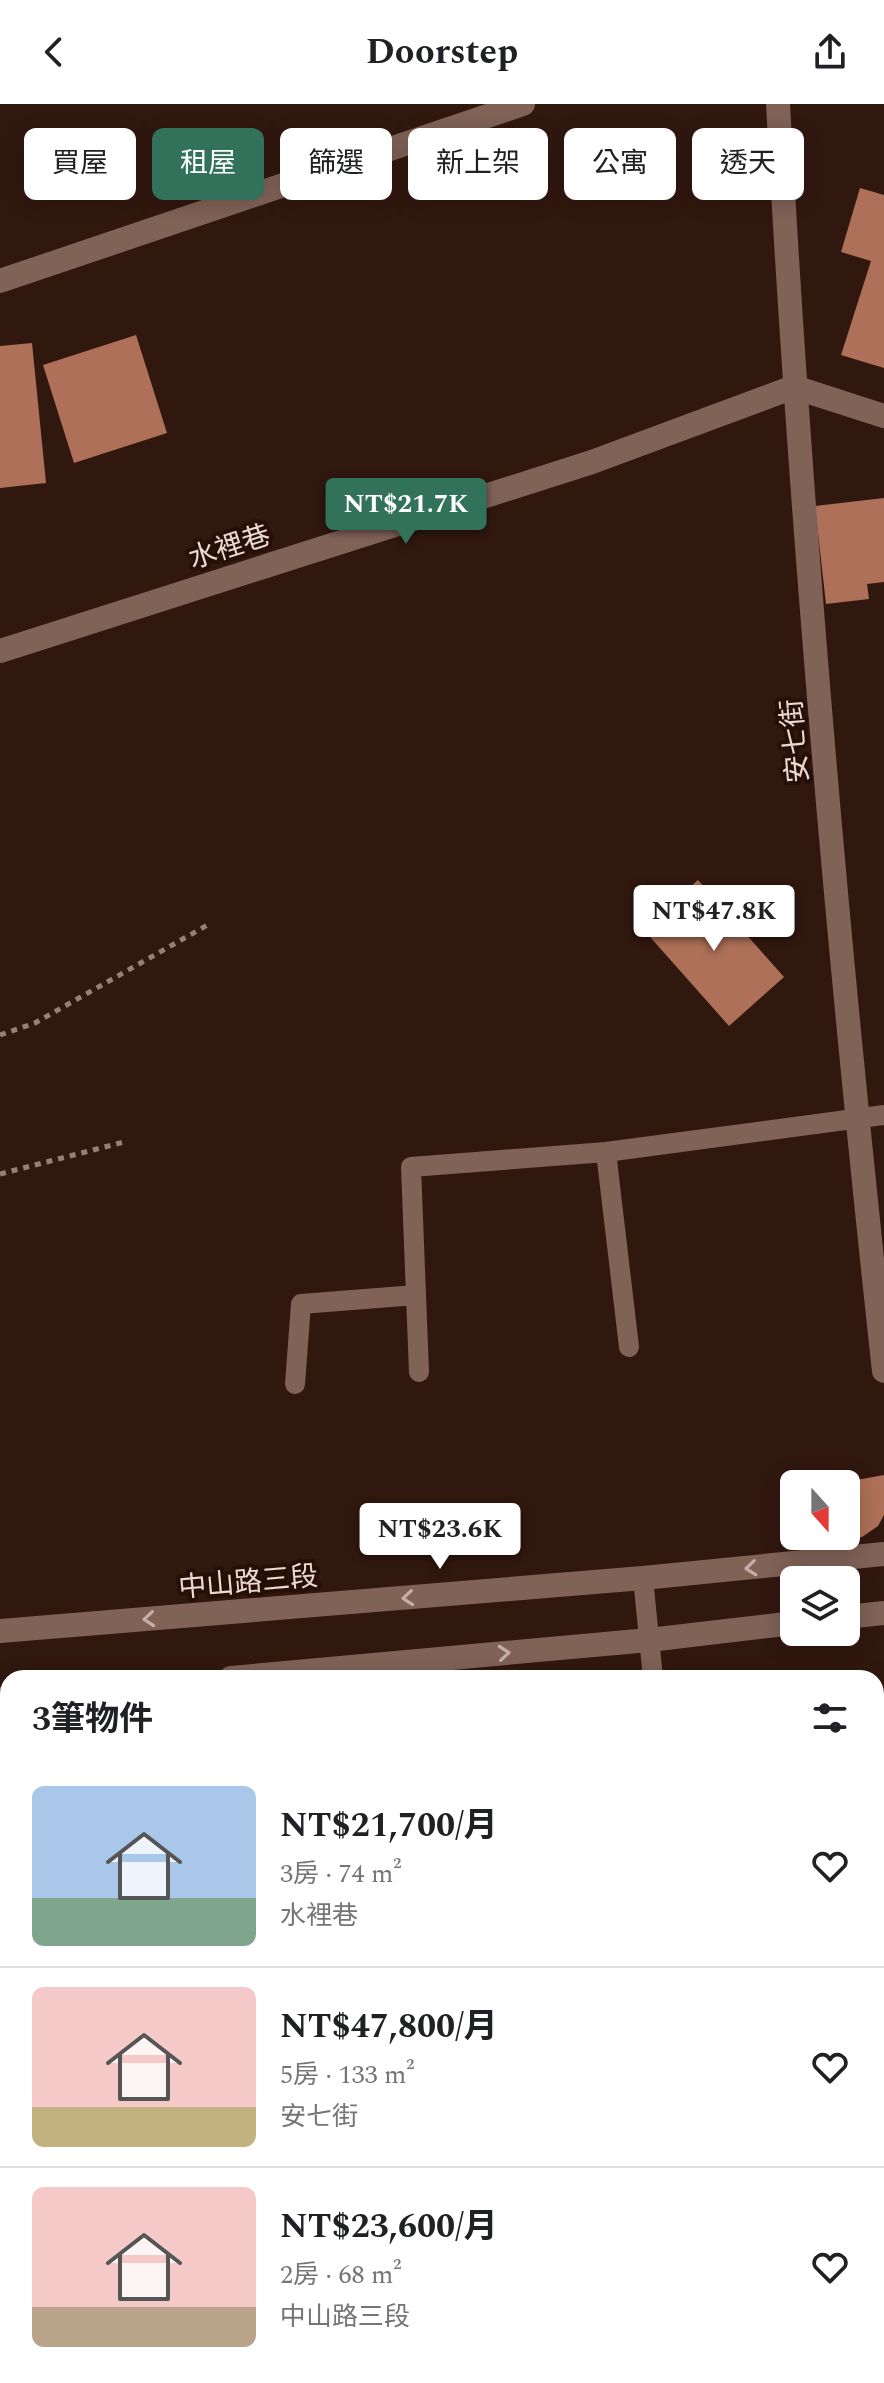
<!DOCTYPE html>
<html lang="zh-TW">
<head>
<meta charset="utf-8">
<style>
	:root { --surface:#fff; --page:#f6f6f6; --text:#202124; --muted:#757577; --line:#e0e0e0; --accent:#32725b }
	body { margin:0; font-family:Spectral,"Noto Sans TC",serif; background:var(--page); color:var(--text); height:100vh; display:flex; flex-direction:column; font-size:30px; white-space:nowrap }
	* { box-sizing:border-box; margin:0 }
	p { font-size:26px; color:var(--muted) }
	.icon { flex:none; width:44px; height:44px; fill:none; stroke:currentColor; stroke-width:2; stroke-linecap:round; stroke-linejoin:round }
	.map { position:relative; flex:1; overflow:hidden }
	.sheet { position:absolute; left:0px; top:1566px; width:884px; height:714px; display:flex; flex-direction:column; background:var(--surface); border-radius:24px 24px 0 0; box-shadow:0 4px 20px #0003 }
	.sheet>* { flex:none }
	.banner { position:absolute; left:24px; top:24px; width:836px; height:72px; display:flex; gap:16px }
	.needle { width:52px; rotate:159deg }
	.buttons { position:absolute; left:780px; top:1366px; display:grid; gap:16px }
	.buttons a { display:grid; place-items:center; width:80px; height:80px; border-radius:12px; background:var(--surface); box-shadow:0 4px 20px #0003; font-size:40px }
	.price { position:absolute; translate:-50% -68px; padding:0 18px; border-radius:8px; background:#fff; color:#222; font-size:26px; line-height:52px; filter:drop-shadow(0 2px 4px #0008) }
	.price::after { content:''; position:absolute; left:50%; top:48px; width:24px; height:18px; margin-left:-12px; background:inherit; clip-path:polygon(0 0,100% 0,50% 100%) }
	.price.current { background:var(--accent); color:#fff }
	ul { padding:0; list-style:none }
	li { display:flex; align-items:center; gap:24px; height:200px; padding:0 32px }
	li+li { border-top:2px solid var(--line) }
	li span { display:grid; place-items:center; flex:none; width:224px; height:160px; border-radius:12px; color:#555 }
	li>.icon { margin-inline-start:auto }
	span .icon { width:96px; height:96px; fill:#fffc; stroke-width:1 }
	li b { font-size:34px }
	h2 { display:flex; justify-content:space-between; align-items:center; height:96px; padding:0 32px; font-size:34px }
	.pill { padding:0 28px; border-radius:12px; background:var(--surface); box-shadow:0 4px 20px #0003; font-size:28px; line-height:72px }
	.pill.current { background:var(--accent); color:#fff }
	header { display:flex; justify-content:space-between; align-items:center; height:104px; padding:0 32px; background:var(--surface); font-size:36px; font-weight:700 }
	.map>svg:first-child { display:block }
</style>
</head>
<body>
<header><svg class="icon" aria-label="back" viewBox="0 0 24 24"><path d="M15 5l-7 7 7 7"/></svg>Doorstep<svg class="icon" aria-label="share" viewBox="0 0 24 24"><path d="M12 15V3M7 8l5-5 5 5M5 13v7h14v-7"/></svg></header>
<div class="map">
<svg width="884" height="2279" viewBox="0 0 884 2279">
	<rect width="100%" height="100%" fill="#31180f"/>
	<path fill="#57230e" d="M876,1851L884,1853V1906L876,1908Z"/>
	<path fill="#ae7058" d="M860,84L884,91V264L841,251L871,157L841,148Z
		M136,231L167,329L74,359L43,261Z
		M32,239L46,379L0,384V242Z
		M884,394V478L867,480L869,495L826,500L815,402Z
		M698,776L784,873L729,922L643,825Z
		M884,1371V1411L878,1422L862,1433L848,1435L846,1378Z
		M884,1906V1945L876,1957V1908Z
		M884,2136V2223L876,2217V2142Z"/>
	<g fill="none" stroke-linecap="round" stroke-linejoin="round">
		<path stroke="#958078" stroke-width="5" stroke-dasharray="6 6" stroke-linecap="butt" d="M0,931L35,919L211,819
			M0,1070L124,1038"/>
		<path stroke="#806257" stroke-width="20" d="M606,1048L629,1243
			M419,1268L411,1063L606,1048L884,1011
			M295,1280L301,1200L416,1191
			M643,1474L653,1574"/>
		<path stroke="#806257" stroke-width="24" d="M778,0C801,423 838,846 884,1267
			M0,547L592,358L794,283L884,312
			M0,1957L8,1961
			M876,2268L884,2270"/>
		<path stroke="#806257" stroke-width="24" d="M0,177L523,0
			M846,1513L884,1509
			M0,1527L643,1474L884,1450
			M231,1574L649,1536L794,1519
			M0,1595H8"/>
		<path stroke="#4b9975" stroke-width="24" d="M876,2012L884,2006
			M876,2097L884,2090
			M537,2279L546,2272
			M647,2279L656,2272"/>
	</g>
	<defs><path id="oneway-chevron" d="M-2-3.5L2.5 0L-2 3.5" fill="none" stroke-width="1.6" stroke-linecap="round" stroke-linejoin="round" transform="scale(2)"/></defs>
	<g stroke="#c6afa8">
		<use href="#oneway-chevron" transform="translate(751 1464) rotate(174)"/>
		<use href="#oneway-chevron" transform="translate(408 1494) rotate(175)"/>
		<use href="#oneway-chevron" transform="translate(149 1515) rotate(175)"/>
		<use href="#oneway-chevron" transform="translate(504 1549) rotate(-5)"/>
	</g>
	<g text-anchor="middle" stroke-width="8" stroke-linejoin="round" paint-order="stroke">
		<g font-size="28" fill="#ebd9d3" stroke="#260f06">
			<text transform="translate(229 442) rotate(-18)" y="10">水裡巷</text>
			<text transform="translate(794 637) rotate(-95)" y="10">安七街</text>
			<text transform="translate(248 1477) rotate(-5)" y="10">中山路三段</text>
		</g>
	</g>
</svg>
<div class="buttons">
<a><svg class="needle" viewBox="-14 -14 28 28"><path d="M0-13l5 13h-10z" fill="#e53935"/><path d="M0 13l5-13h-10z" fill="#757577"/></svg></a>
<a><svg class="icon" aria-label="layers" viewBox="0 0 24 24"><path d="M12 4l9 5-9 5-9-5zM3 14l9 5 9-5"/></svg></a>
</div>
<b class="price current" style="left:406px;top:442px">NT$21.7K</b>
<b class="price" style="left:714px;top:849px">NT$47.8K</b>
<b class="price" style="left:440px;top:1467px">NT$23.6K</b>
<div class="banner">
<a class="pill">買屋</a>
<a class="pill current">租屋</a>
<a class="pill">篩選</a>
<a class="pill">新上架</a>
<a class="pill">公寓</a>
<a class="pill">透天</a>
</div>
<section class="sheet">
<h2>3筆物件<svg class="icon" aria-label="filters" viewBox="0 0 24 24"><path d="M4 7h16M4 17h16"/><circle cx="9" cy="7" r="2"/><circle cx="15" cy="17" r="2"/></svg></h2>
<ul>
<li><span style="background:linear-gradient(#a9c7e8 70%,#7fa58c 0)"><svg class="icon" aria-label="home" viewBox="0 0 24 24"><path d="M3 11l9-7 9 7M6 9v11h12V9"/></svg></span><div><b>NT$21,700/月</b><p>3房 · 74 m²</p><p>水裡巷</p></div><svg class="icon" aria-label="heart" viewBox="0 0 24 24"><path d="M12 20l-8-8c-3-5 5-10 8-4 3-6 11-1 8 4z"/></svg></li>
<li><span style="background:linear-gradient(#f6c9c9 75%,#c2b280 0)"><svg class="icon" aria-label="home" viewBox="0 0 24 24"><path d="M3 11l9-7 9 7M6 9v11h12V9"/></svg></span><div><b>NT$47,800/月</b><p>5房 · 133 m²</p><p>安七街</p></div><svg class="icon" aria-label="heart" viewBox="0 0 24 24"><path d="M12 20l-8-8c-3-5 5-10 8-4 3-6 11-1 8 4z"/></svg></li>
<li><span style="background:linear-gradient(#f6c9c9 75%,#b9a48a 0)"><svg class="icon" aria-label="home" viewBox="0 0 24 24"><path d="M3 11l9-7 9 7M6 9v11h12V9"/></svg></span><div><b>NT$23,600/月</b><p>2房 · 68 m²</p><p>中山路三段</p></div><svg class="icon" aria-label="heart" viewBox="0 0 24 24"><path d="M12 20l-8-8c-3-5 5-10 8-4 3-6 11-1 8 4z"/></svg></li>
</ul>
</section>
</div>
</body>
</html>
